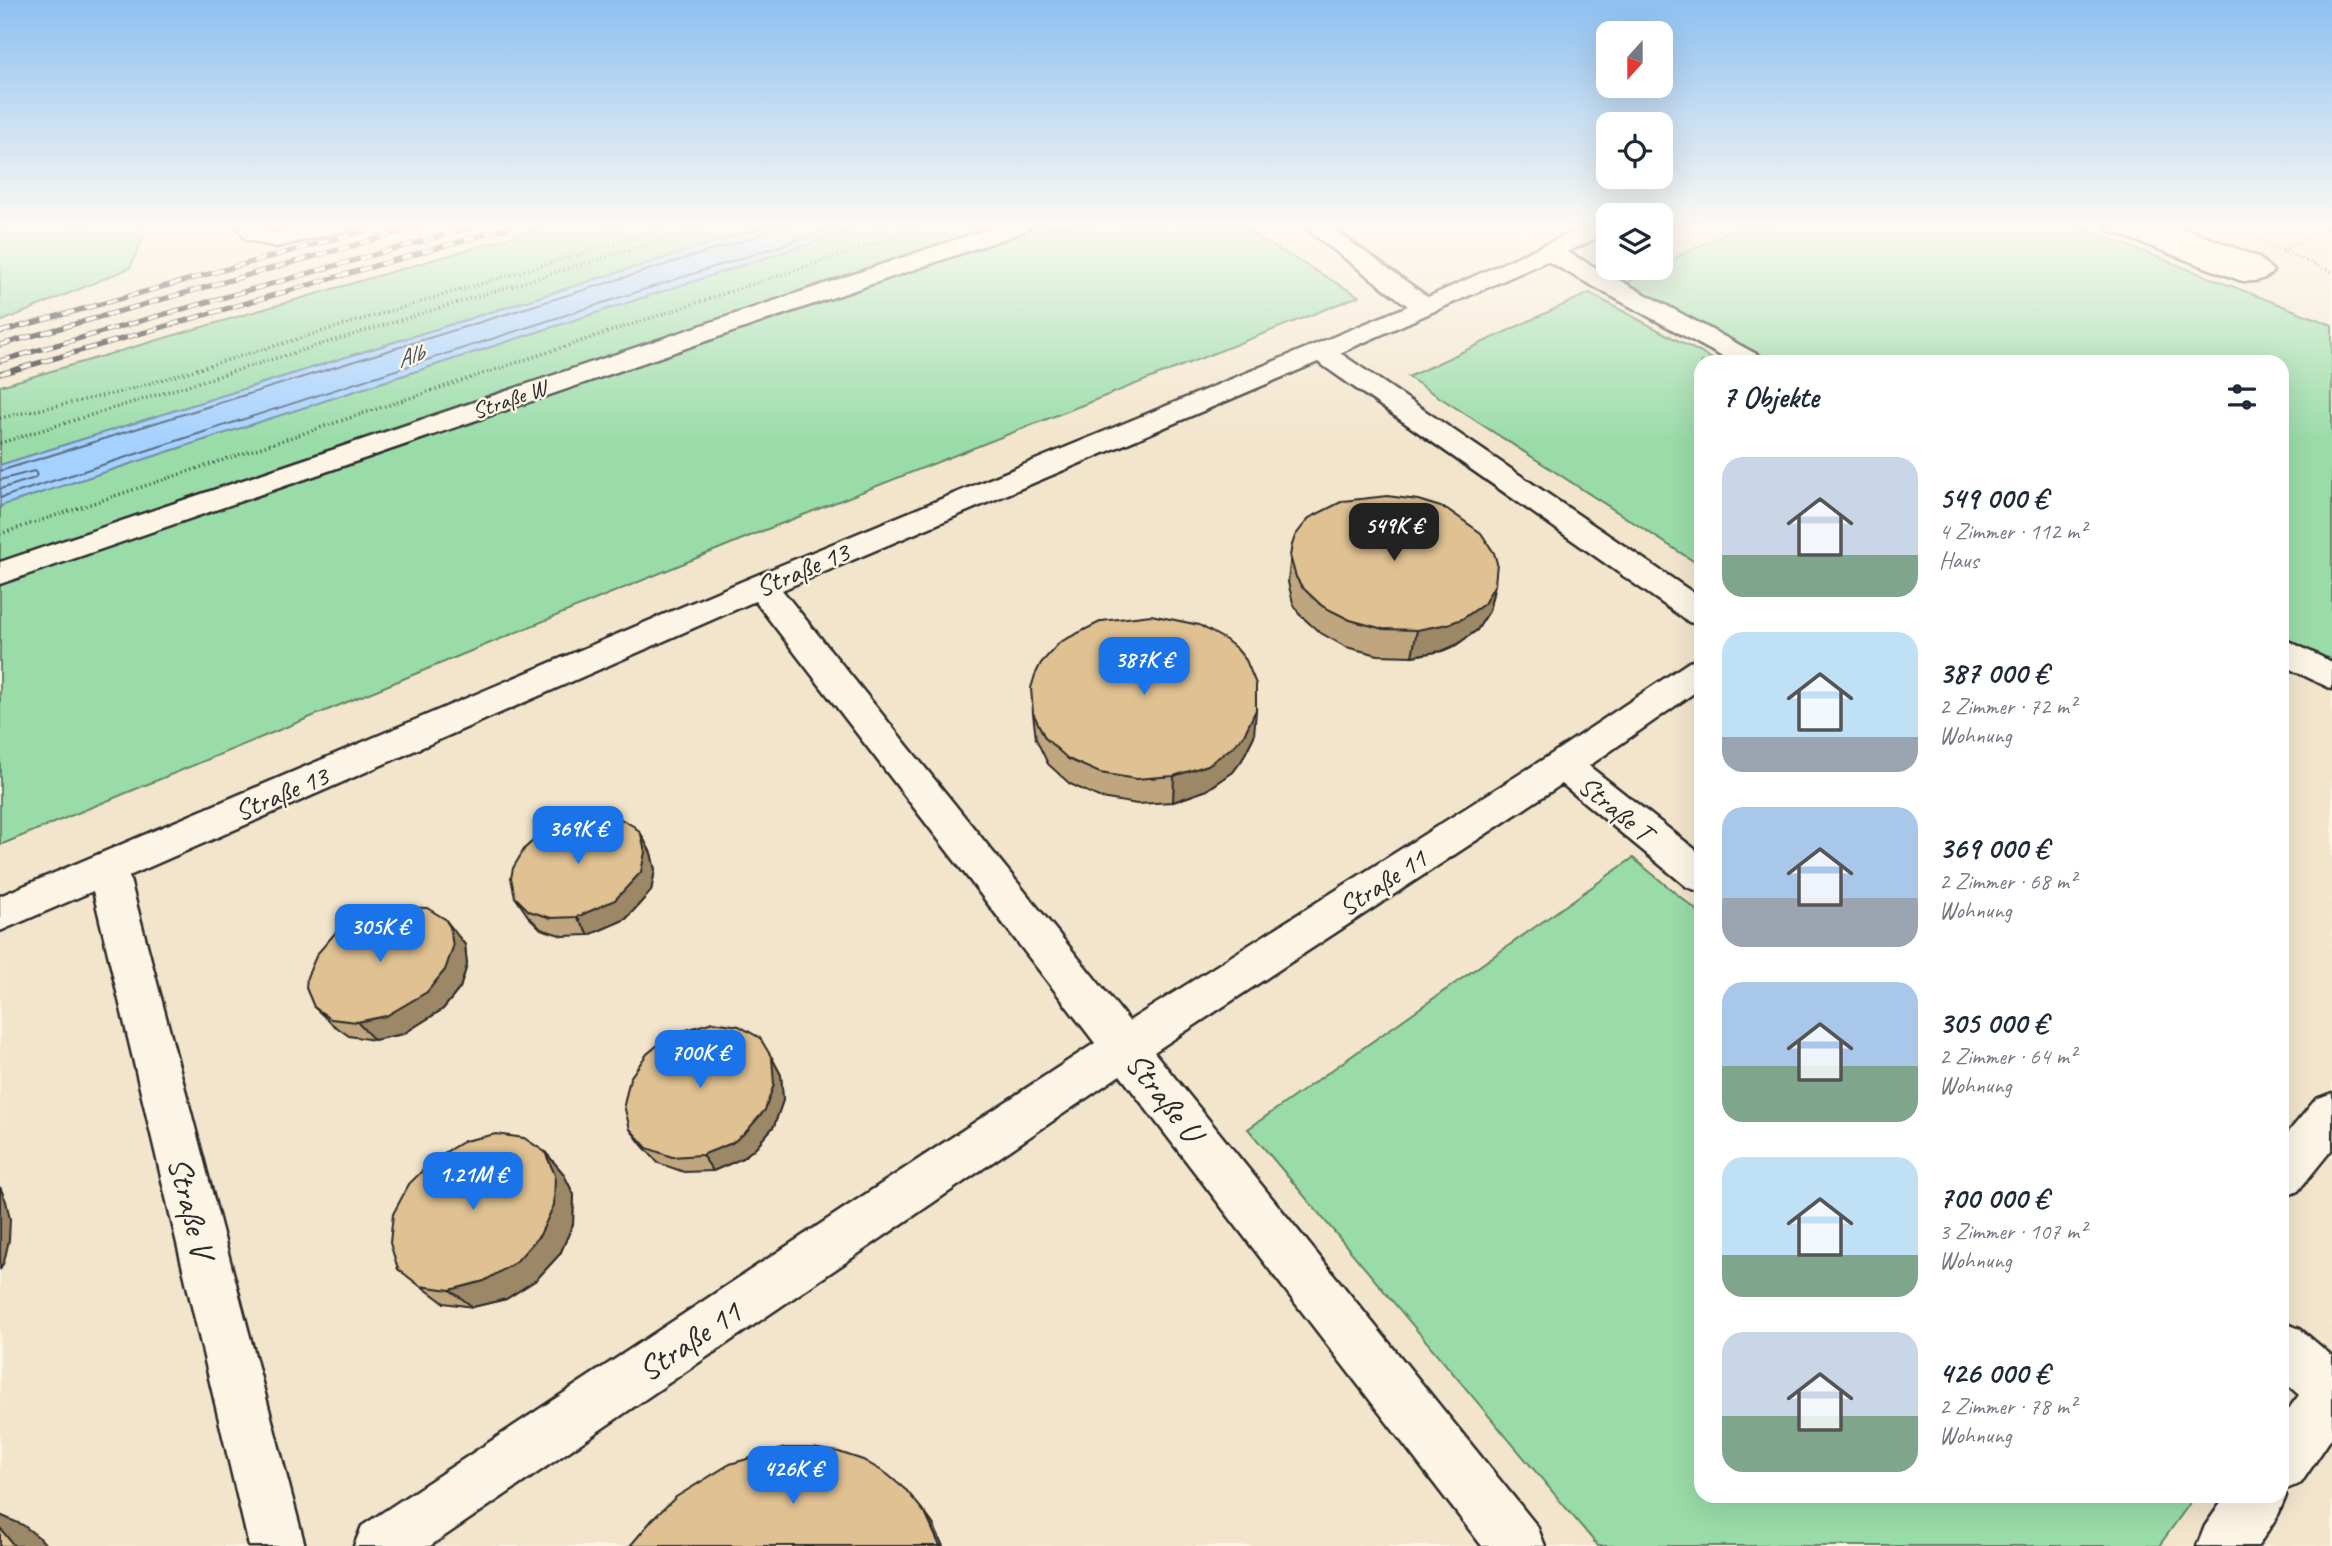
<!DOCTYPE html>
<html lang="de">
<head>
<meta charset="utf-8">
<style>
	:root { --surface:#fff; --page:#f6f6f7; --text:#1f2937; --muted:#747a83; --accent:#1a73e8 }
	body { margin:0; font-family:Caveat,sans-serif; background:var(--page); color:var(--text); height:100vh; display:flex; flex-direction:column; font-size:26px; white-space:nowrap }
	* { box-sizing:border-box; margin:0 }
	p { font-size:23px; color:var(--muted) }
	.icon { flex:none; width:38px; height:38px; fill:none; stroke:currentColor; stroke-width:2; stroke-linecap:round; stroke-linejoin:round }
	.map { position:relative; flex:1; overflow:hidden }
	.panel { position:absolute; left:1694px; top:355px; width:595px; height:1148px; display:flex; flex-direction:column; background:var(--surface); border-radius:21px; box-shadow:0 7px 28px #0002 }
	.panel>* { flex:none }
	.needle { width:46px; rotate:201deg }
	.fabs { position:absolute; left:1596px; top:21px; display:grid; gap:14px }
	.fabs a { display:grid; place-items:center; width:77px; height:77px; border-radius:14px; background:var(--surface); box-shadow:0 7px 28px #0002; font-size:35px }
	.price { position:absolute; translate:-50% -60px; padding:0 16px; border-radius:14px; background:var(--accent); color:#fff; font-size:23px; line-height:46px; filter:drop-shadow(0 2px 4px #0008) }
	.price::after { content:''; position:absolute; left:50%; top:42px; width:21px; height:16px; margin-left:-10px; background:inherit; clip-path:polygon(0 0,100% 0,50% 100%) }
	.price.active { background:#222; color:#fff }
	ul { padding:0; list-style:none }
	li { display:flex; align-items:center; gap:21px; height:175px; padding:0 28px }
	li span { display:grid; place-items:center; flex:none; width:196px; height:140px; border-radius:21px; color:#555 }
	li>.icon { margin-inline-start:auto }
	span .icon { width:84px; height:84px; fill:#fffc; stroke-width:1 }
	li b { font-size:30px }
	h2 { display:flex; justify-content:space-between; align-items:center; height:84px; padding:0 28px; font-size:30px }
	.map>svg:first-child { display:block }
</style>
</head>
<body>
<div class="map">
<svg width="2332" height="1546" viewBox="0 0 2332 1546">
	<rect width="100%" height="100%" fill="#fcf5e5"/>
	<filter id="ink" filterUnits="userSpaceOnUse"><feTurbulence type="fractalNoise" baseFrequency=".0143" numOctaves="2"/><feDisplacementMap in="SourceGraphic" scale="14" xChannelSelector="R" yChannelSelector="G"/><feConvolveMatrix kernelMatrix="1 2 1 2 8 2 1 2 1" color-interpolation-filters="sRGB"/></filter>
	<g filter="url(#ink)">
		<path fill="#f3e5cc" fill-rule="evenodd" d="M0,226H549L0,386Z
			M998,226H1608V268H1661V226H2332V1546H0V563ZM1701,362H2282V1496H1701Z"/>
		<path fill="#99dca8" stroke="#62846a" stroke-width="2" d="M0,226H148L130,268L0,322Z
			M549,226H767L0,465V386Z
			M864,226H1259L1247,231L1359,296L750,536L0,845V506Z
			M1740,226H2077L2332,325V666L2282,639V362H1767L1623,284L1661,268V265Z
			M1589,293L1718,362H1701V566L1408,377Z
			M1633,858L1701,914V1496H2195L2159,1546H1598L1248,1129Z"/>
		<path fill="#a4d1ff" stroke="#748faa" stroke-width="2" d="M767,226H864L0,506V465Z"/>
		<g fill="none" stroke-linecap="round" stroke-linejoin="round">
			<path stroke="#5b6d80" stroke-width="2" d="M0,471L758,236L763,232L764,226
				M0,480L34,471L37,474L35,478L0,489
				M0,498L841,226"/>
			<g stroke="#2b2b2b" stroke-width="5">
				<path id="minor" d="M237,226H261L262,229L276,233L307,226H348L344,231L276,247L245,239Z
					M996,226H1030L1026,231L0,584V562Z
					M1302,226H1329L1428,297L1586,226H1608V233L1567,252L1760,356L1764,362H1732L1547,261L1340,353L1701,598V625L1689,622L1318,362L782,590L1129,1021L1550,755L1689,662L1701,659V688L1589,766L1701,854V892L1687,887L1562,784L1154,1052L1537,1526L1545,1546H1482L1120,1075L430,1546H354L362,1526L1095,1043L755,601L129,876L305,1546H249L93,891L0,931V896L750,578L1408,306Z
					M2106,226H2138L2150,230L2147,226H2179L2258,257L2273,271C2266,281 2250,283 2239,280L2110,231Z
					M2282,638L2332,662V689L2282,665Z
					M2332,1093V1149L2298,1191L2282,1198V1140L2316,1099Z
					M2282,1322L2300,1329L2332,1356V1437L2301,1483L2284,1490L2286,1496L2278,1515L2258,1546H2197L2205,1526L2226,1496H2282V1418L2299,1395L2282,1380Z"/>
			</g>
			<path stroke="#2b2b2b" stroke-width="3.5" stroke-dasharray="1 3.5" stroke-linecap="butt" d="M2233,226L2282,251
				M2332,227L2282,251L2332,272
				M1359,231L1407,226
				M0,418L121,392L673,226
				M0,443L707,226
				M0,534L928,226"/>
			<use href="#minor" fill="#fcf5e5" fill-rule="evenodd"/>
			<g stroke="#2b2b2b" stroke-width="5">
				<path id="rail" d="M0,332L363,231
					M0,345L422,226
					M0,361L475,226
					M0,374L513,226"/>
			</g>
			<use href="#rail" stroke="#fcf5e5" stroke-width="3.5" stroke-dasharray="11" stroke-linecap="butt"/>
		</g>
		<path fill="#c0a67e" stroke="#2b2b2b" stroke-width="2" d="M1292,545L1495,584L1489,611L1477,630L1456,645L1442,651L1412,656L1378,655L1346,647L1319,632L1299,614L1293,603L1288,582Z
			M1033,713L1254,736L1242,760L1233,772L1207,790L1173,802L1137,804L1101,798L1070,784L1048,764L1036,739Z
			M641,834L651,853L655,870L651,891L626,919L589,935L563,936L541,929L528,916L515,897Z
			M459,937L465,945L467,965L460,988L443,1009L403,1034L374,1040L349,1036L332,1024L314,1007Z
			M772,1058L781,1075L783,1100L774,1126L754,1149L741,1159L713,1171L684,1172L658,1163L642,1145L630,1129Z
			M545,1152L563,1173L574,1195L573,1224L560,1254L536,1280L506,1299L473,1307L444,1303L398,1269Z"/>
		<path fill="#9c8766" stroke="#2b2b2b" stroke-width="2" d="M1495,584L1489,611L1477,630L1456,645L1442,651L1412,656L1417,630Z
			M1256,710L1254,736L1242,760L1233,772L1207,790L1173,802L1174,776Z
			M641,834L651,853L655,870L651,891L626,919L589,935L577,917Z
			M445,919L465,945L467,965L460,988L443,1009L403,1034L374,1040L357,1022Z
			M772,1058L781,1075L783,1100L774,1126L754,1149L741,1159L713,1171L702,1155Z
			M545,1152L563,1173L574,1195L573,1224L560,1254L536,1280L506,1299L473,1307L450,1290Z
			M0,1187L6,1201L10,1219L9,1240L4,1262L0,1270Z
			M925,1513L933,1524L943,1546H940Z
			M0,1515L23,1525L41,1539L47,1546H14L0,1528Z"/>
		<path fill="#dfc192" stroke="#2b2b2b" stroke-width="2" d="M1387,496L1418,500L1447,509L1481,533L1494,553L1497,563L1495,584L1484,604L1462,619L1448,624L1417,630L1383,629L1350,620L1322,606L1302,587L1296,577L1290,556L1292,545L1295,536L1309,518L1343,501Z
			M1151,615L1199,625L1226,640L1237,649L1246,660L1256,684V710L1244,735L1234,746L1208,765L1174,776L1136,779L1100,773L1068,759L1045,738L1033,713L1031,688L1035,675L1041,663L1060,642L1102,621Z
			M594,814L617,817L635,827L641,834L645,852L641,872L615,900L577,917L551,918L529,911L515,897L511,878L513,868L525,848L544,831L568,819Z
			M389,907L427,908L445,919L450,927L453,947L445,970L427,992L386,1016L357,1022L331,1019L314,1007L306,988L307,977L317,954L336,932L361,916Z
			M713,1022L739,1026L760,1038L772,1058L774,1084L765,1110L745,1133L732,1143L702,1155L672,1157L647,1148L630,1129L624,1105L630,1078L647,1054L670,1035Z
			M496,1134L524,1138L545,1152L555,1175L554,1205L540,1235L516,1262L484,1281L450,1290L420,1286L398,1269L390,1243L393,1214L409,1184L434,1159L464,1141Z
			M785,1448H812L839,1452L863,1460L887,1474L907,1491L925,1513L940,1546H630L652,1520L676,1497L730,1464Z
			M0,1528L14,1546H0Z"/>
	</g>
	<linearGradient id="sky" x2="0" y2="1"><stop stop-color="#8dc0f1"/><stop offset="0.51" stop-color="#fefaf3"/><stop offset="1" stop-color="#fefaf3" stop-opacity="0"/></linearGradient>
	<rect width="2332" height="442" fill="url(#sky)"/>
	<g text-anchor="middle" stroke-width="5" stroke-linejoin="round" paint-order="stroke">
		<g font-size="23" fill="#2b2b2b" stroke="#fcf5e5">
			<text transform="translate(509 399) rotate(-19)" y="8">Straße W</text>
		</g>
		<g font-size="24" font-style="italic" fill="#495460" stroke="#fcf5e5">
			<text transform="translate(410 356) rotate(-18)" y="8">Alb</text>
		</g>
		<g font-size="28" fill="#2b2b2b" stroke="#fcf5e5">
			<text transform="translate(802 569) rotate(-23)" y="10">Straße 13</text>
			<text transform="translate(281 793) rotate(-23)" y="10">Straße 13</text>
			<text transform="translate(1616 808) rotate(39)" y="10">Straße T</text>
			<text transform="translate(1382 882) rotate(-33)" y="10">Straße 11</text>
		</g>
		<g font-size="33" fill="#2b2b2b" stroke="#fcf5e5">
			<text transform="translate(1165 1096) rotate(52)" y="12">Straße U</text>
			<text transform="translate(192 1207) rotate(76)" y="12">Straße V</text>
			<text transform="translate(689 1340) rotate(-34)" y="12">Straße 11</text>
		</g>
	</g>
</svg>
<div class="fabs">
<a><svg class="needle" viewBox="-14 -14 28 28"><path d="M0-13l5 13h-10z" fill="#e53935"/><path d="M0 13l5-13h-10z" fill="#747a83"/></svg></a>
<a><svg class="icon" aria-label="locate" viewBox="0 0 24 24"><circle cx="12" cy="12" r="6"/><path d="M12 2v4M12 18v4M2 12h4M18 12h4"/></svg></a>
<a><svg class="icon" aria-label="layers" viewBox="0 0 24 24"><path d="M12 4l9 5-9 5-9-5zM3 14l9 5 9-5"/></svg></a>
</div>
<b class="price active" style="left:1394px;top:563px">549K €</b>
<b class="price" style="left:1144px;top:697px">387K €</b>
<b class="price" style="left:578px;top:866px">369K €</b>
<b class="price" style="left:380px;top:964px">305K €</b>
<b class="price" style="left:700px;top:1090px">700K €</b>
<b class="price" style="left:473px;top:1212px">1.21M €</b>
<b class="price" style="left:793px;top:1506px">426K €</b>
<section class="panel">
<h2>7 Objekte<svg class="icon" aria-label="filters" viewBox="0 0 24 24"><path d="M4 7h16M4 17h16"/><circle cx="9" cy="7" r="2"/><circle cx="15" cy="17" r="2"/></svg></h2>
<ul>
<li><span style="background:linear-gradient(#c9d6e8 70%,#7fa58c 0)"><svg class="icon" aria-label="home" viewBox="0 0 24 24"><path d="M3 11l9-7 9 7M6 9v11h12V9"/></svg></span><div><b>549 000 €</b><p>4 Zimmer · 112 m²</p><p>Haus</p></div></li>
<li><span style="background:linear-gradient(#bfe0f5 75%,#9aa5b1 0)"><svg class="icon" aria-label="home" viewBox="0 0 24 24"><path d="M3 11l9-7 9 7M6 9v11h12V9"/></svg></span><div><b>387 000 €</b><p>2 Zimmer · 72 m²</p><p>Wohnung</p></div></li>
<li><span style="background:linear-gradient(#a9c7e8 65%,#9aa5b1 0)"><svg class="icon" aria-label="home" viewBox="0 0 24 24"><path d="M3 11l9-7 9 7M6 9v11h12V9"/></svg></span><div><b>369 000 €</b><p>2 Zimmer · 68 m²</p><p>Wohnung</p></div></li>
<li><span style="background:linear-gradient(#a9c7e8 60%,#7fa58c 0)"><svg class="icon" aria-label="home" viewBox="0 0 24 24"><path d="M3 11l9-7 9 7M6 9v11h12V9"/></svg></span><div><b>305 000 €</b><p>2 Zimmer · 64 m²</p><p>Wohnung</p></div></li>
<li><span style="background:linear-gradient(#bfe0f5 70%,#7fa58c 0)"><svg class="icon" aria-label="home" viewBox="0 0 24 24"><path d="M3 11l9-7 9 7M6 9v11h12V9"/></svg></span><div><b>700 000 €</b><p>3 Zimmer · 107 m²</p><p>Wohnung</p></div></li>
<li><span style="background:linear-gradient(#c9d6e8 60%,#7fa58c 0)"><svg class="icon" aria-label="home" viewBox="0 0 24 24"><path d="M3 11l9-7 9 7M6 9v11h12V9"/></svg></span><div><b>426 000 €</b><p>2 Zimmer · 78 m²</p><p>Wohnung</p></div></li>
</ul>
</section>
</div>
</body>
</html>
